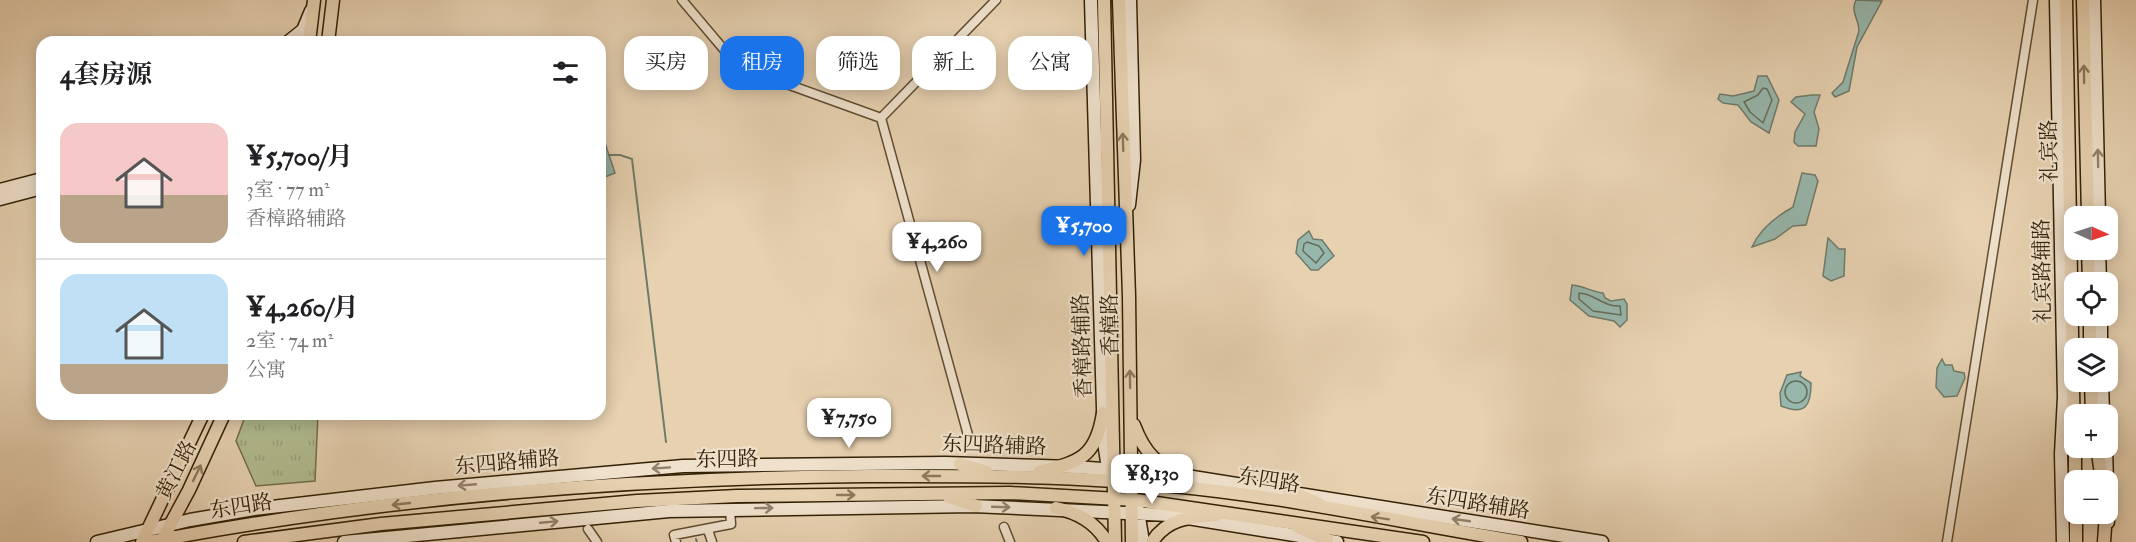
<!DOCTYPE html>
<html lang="zh">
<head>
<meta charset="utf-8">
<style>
	:root { --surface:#fff; --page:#f6f6f6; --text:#202124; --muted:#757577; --line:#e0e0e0; --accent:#1a73e8 }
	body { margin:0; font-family:"IM FELL Double Pica","Noto Serif SC",serif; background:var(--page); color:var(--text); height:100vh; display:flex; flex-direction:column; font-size:22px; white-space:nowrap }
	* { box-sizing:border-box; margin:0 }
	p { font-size:20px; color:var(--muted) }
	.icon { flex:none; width:33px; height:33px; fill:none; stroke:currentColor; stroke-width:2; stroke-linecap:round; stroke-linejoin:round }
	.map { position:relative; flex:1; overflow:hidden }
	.drawer { position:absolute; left:36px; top:36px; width:570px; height:384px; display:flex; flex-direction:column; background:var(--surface); border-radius:18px; box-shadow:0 3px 15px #0003 }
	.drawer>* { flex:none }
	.top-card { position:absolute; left:624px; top:36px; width:570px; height:54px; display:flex; gap:12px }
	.needle { width:39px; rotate:93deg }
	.tools { position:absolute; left:2064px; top:206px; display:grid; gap:12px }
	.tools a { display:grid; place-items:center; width:54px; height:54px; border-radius:12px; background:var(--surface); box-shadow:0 3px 15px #0003; font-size:30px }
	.price { position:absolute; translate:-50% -51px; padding:0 14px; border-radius:12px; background:#fff; color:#222; font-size:20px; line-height:39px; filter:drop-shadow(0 2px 3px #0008) }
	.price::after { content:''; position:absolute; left:50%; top:36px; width:18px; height:14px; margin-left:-9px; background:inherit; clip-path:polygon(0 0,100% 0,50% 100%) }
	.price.on { background:var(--accent); color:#fff }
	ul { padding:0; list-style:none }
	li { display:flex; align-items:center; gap:18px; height:150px; padding:0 24px }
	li+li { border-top:2px solid var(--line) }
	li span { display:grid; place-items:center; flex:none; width:168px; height:120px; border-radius:18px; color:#555 }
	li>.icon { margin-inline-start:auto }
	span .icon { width:72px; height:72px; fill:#fffc; stroke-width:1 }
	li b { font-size:26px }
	h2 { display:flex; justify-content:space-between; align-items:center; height:72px; padding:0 24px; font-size:26px }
	.chip { padding:0 21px; border-radius:18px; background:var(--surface); box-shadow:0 3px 15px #0003; font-size:21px; line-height:54px }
	.chip.on { background:var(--accent); color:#fff }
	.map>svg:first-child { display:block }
</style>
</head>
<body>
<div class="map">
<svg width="2136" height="542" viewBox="0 0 2136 542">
	<defs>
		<pattern id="park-tufts" width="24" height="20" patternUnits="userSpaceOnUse" patternTransform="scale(1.5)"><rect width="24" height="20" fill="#b1bc8f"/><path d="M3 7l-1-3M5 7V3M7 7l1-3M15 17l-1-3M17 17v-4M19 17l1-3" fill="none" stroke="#99a17a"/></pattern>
	</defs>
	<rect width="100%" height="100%" fill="#e7d1b1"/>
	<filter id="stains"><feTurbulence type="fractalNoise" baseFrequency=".00333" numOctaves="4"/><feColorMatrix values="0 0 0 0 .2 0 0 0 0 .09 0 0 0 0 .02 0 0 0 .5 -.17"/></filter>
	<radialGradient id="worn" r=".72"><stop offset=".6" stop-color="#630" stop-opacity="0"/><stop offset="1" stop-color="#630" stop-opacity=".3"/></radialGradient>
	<path fill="url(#park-tufts)" stroke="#726e4a" stroke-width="1.5" d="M246,414H318L315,481L256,486L236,441Z"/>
	<path fill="#97b7ad" stroke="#6f7b6a" stroke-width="1.5" d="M1856,0L1882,1L1857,47L1849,91L1835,97L1832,93L1843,82L1859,31C1859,19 1850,12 1856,0Z
		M1758,76H1767L1779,100L1769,133L1751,122L1738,105L1723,103L1718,99L1720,94L1733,96L1754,91Z
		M1812,95H1820L1814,112L1819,129L1816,146H1798L1794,142L1795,132L1805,114L1791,102L1796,97Z
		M600,137H603L615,173L600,179Z
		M1802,173L1815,175L1818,181L1806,225L1793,226L1775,239L1752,247C1760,229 1777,216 1793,207Z
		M1309,231L1313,239L1322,240L1334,256L1318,270H1311L1296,253L1298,240Z
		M1828,238L1839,249H1845L1844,276L1831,281L1823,276Z
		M1572,285C1584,286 1592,292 1603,293L1605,298L1611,301L1624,299L1627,304V320L1620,327L1614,321L1589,316L1570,300Z
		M1942,359L1945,365H1952L1954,371L1964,373L1965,378L1957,396L1944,397L1936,387L1937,368Z
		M1801,372L1800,376L1811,383C1811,405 1806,416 1781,406L1780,393L1787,375Z"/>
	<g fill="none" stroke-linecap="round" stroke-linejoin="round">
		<path stroke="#656c5a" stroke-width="1.5" d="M1763,88L1767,89L1772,100L1763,123L1750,112L1744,102L1758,95Z
			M1307,242L1319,246L1324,253L1316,263L1303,251L1304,244Z
			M1579,293C1593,293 1604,307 1620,306L1621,315L1593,311L1579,299Z
			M1785 392a11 11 0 1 1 22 0a11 11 0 1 1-22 0Z"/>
		<path stroke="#6f7b6a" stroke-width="2" d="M609,155H620L632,159L666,442
			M696,539L697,542"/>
		<g stroke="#604d31" stroke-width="11">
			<path id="street" d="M682,0L726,52L759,74L881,118
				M881,118L968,435
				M881,118L996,0
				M1004,527L1010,542
				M588,529L597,542
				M708,530L712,542
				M676,542L674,535L731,524L730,509
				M1947,542L2033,0"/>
		</g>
		<g stroke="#332106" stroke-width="15">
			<path id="secondary" d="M1091,0L1104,442L1109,475
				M2056,0L2064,397L2061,454L2063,542
				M2094,0L2099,216
				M288,42L303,30L311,11
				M0,190L42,179
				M0,199L42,188
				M1129,205L1134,160L1130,0
				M2099,249L2100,282
				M2101,315V348
				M2102,381L2103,414
				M2106,447L2108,522
				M1137,505L1143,542
				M97,542L190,520L254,509L435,488L683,466L945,463L1074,467L1174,474L1602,542
				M344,542L669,511L973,506L1169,515L1337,542"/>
		</g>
		<g stroke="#332106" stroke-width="15">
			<path id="primary" d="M1104,0L1115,542
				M1119,0L1129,296L1132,542
				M2066,0L2074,444
				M2083,0L2088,216
				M309,42L314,0
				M328,42L333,0
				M2088,249L2089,282
				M2090,315V348
				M2091,381L2092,414
				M1134,425C1144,452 1158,468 1186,475
				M2075,447V480
				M2097,447L2102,480
				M960,464L987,472
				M1039,472C1079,462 1096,458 1103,413
				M1289,491L1319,504
				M949,497L976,506
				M1056,508C1078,513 1095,522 1107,542
				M2076,513V542
				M1298,527L1327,540
				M142,542L203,414
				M149,542C385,497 627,478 867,476C969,476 1070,475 1172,486C1289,497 1405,523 1521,542
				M161,542L189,490L224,414
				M244,542L381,524L637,501L737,496L1010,493L1136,500L1423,542
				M1152,542C1167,518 1190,517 1216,515
				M2104,542L2106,513"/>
		</g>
		<use href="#street" stroke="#efe1cc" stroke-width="8"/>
		<use href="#secondary" stroke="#efe1cc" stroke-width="12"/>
		<use href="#primary" stroke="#e7d1b1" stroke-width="12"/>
	</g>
	<defs><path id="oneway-shaft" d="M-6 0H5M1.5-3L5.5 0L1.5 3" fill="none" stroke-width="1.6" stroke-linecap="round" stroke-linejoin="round" transform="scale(1.5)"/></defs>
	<g stroke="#8d795c">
		<use href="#oneway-shaft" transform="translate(2084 74) rotate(-91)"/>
		<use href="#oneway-shaft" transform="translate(1123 142) rotate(-92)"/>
		<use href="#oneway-shaft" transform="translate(1130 379) rotate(-91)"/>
		<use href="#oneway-shaft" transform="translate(197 473) rotate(-64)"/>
		<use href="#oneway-shaft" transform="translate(931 476) rotate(180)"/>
		<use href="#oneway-shaft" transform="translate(846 495)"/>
		<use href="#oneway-shaft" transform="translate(401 504) rotate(174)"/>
		<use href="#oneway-shaft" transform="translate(1380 518) rotate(-171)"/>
	</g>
	<g stroke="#918169">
		<use href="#oneway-shaft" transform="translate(2098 158) rotate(-91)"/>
		<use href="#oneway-shaft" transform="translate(661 468) rotate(176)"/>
		<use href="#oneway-shaft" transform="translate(467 485) rotate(175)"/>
		<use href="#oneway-shaft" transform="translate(1001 507) rotate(2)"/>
		<use href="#oneway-shaft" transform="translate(764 508) rotate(-1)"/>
		<use href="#oneway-shaft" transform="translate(1461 520) rotate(-172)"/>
		<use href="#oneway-shaft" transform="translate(549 522) rotate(-5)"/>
	</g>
	<g text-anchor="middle" stroke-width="4.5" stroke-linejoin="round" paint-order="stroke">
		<g font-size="21" fill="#332106" stroke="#efe1cc">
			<text transform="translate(2049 151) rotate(-91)" y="7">礼宾路</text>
			<text transform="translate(2042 271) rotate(-91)" y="7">礼宾路辅路</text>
			<text transform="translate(1110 325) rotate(-91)" y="7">香樟路</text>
			<text transform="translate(1082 346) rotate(-92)" y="7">香樟路辅路</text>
			<text transform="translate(994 445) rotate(2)" y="7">东四路辅路</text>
			<text transform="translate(727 459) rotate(-1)" y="7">东四路</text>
			<text transform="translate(507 462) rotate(-5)" y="7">东四路辅路</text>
			<text transform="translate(176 470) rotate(-63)" y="7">黄江路</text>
			<text transform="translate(1269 480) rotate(9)" y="7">东四路</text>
			<text transform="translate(1478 503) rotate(9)" y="7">东四路辅路</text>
			<text transform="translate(241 506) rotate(-9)" y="7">东四路</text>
		</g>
	</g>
	<rect width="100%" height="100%" filter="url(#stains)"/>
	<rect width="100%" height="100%" fill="url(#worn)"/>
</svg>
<div class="tools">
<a><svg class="needle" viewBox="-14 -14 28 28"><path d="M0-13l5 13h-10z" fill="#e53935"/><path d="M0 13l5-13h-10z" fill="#757577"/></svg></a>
<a><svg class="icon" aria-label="locate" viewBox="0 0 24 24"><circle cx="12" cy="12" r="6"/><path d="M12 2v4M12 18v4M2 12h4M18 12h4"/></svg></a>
<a><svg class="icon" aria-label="layers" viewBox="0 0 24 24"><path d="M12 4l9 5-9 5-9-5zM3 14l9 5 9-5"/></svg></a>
<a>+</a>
<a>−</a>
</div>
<b class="price on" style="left:1084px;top:257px">¥5,700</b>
<b class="price" style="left:937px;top:273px">¥4,260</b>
<b class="price" style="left:849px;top:449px">¥7,750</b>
<b class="price" style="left:1152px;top:505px">¥8,130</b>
<div class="top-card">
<a class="chip">买房</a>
<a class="chip on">租房</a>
<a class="chip">筛选</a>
<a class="chip">新上</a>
<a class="chip">公寓</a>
</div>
<section class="drawer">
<h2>4套房源<svg class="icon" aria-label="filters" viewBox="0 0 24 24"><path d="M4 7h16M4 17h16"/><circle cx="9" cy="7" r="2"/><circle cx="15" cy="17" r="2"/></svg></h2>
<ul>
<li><span style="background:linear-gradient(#f6c9c9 60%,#b9a48a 0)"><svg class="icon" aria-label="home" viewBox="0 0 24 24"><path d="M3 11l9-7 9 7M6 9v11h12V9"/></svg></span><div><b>¥5,700/月</b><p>3室 · 77 m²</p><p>香樟路辅路</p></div></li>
<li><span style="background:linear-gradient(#bfe0f5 75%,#b9a48a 0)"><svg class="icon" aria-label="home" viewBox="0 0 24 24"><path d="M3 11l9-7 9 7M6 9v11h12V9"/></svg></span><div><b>¥4,260/月</b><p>2室 · 74 m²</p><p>公寓</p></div></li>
</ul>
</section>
</div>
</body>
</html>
